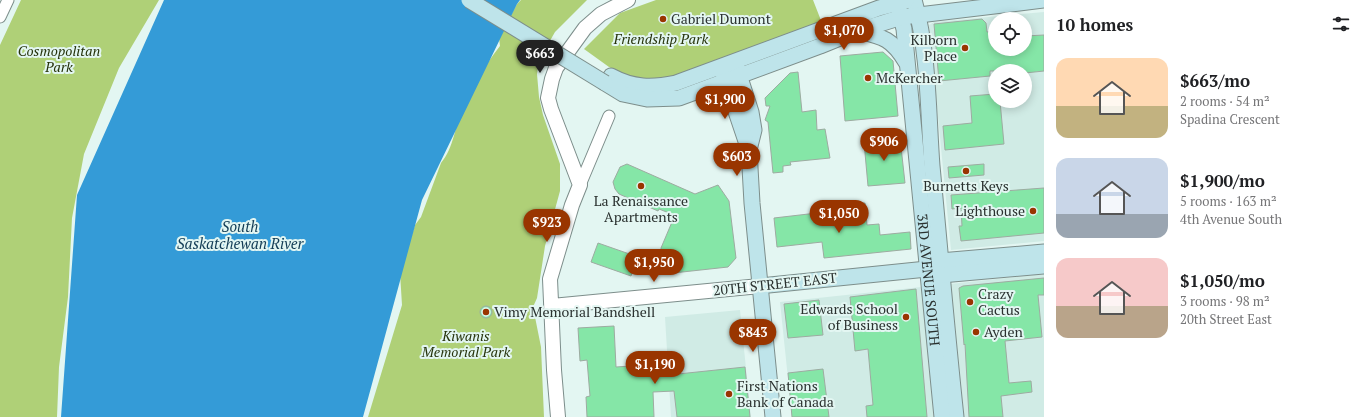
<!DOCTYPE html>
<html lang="en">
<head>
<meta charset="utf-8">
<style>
	:root { --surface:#fff; --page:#f2f2f2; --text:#202124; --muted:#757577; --accent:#993500 }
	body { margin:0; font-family:"PT Serif",serif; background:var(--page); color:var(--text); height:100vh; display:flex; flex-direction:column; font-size:15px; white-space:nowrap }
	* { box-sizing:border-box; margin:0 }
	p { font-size:13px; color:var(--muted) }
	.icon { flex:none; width:22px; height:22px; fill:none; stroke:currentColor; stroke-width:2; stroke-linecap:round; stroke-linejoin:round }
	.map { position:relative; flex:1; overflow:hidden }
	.sheet { display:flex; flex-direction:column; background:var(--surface); width:320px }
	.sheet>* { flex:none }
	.fabs { position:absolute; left:988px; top:12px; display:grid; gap:8px }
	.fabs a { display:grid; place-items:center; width:44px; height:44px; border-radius:50%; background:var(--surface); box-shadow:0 2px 10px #0003; font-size:20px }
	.price { position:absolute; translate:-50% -34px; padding:0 9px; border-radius:14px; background:var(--accent); color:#fff; font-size:13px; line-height:26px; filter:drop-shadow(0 1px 2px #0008) }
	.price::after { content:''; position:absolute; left:50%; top:24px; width:12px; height:9px; margin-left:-6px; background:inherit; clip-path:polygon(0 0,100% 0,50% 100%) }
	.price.on { background:#222; color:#fff }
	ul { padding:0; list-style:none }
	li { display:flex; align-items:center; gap:12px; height:100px; padding:0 12px }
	li span { display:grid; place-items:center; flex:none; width:112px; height:80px; border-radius:12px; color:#555 }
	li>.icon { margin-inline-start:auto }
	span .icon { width:48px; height:48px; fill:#fffc; stroke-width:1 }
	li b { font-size:17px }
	h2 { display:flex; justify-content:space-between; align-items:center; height:48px; padding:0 12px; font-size:17px }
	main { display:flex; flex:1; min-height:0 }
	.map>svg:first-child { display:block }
</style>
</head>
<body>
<main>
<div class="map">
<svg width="1044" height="417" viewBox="0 0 1044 417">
	<rect width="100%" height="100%" fill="#e3f6f2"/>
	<path fill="#d0ebe5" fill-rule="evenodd" d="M1044,12V241L951,250L929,25L934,22ZM995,19H1025V49H995ZM995,71H1025V101H995Z
		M1044,274V417H792L780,302Z
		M740,310L751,417H671L665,317Z"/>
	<path fill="#afd077" d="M21,0H159L119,68L84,154L72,218L68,297L59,367L57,417H0V45Z
		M521,0H587L555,32L539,60L537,74L539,97L543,115L560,164V191L545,246L537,298L533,307L541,347L544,417H368L402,305L400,273L415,225L421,217L441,163C454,148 455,125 463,107C473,85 485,65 500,46L499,38L517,4Z
		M656,0H813L822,23L681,74L654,81L634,80L609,67L584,49L620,13Z"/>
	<path fill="#349bd7" d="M164,0H520L517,4L422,200L363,417H61L77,195Z"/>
	<path fill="#85e6a7" stroke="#9daba1" d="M982,19L986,23L987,32L995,31V49H1025V36L1044,35V71L1025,73V71H990V76L939,81L934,24Z
		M883,52L893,61L898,116L845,121L840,56Z
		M798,72L802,112L816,110L817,130L825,129L830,158L790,162L791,165L783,166V172L773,173L768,122L765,120L770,106H766L765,98L790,73Z
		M995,94V101H1000L1004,144L945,150L943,126L972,123L970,96Z
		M900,138L905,183L868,186L864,142Z
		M627,164L695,194L718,185L729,201L736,258L728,267L664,274L661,248L672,222L669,213L659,209L658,211L619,194L615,189L613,182L620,167Z
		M984,164V175L949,178L948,167Z
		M1044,188V233L961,241L959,226H962L961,208L952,209L951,195Z
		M865,203L867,225L879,224L880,235L910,232L911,249L824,258L822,242L777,247L774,218L817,213L818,220L844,217L843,205Z
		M598,243L638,257L631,276L591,262Z
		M1044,278V295H1038L1042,337L1005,341L1009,383L1031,381L1032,392L1001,396L1003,417H969L965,344L964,345L959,288L963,286Z
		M916,289L927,417H867L866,406L873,405L868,349L855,351L850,297Z
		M819,300L823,335L788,338L784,304Z
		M480 312a6 6 0 1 1 12 0a6 6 0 1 1-12 0Z
		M614,326L616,367L659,364V376L745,367L750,417H677L674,391L653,392L654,417H587L586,397L590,396L587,360L580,361L578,328Z
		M823,369L829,417H792L788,373Z"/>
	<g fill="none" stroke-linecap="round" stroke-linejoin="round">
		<g stroke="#7d8e8b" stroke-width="13">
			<path id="minor" d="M0,17L8,0
				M580,185L609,116"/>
		</g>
		<g stroke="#7d8e8b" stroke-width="16">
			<path id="tertiary" d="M552,306L760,286
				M558,417L554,370L550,279L572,205L580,185L551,109L548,98L552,79L556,68L585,28L601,14L628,0"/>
		</g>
		<g stroke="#7d8e8b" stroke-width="17">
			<g id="secondary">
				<path d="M914,0C929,52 928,112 932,166C940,250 947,333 956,417"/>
				<path id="s1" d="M897,2L904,29L942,417"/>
				<path d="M858,31C884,37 892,39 906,62"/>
				<path d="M735,62L751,112L754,130L749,150L752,203L773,417"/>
				<path d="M723,73L749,150"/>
				<path d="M611,76C633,88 652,88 676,83L879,8L906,1"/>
				<path d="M605,83L623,94L647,99L679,98L820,46L857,31L902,17L1044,0"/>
				<path d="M931,267L940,261L1044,252"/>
				<path d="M760,286L927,269L941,275L1044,266"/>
			</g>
		</g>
		<use href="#minor" stroke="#fff" stroke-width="11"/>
		<use href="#tertiary" stroke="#fff" stroke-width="14"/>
		<use href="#secondary" stroke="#bee4ea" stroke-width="15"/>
		<g stroke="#7d8e8b" stroke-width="17" stroke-linecap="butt">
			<path id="secondary-bridge" d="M469,0L605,83"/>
		</g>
		<use href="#secondary-bridge" stroke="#bee4ea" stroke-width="15"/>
	</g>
	<g fill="#993500" stroke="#e3f6f2" stroke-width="1.5">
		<circle cx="663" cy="19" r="4"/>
		<circle cx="965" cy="48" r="4"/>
		<circle cx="868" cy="78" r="4"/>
		<circle cx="966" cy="171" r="4"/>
		<circle cx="641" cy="186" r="4"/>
		<circle cx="1033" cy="211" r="4"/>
		<circle cx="970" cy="302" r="4"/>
		<circle cx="486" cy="312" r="4"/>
		<circle cx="906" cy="317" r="4"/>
		<circle cx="976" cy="332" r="4"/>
		<circle cx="729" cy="394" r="4"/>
	</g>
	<g text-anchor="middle" stroke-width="4" stroke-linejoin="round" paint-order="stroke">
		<g font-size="14" fill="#2a312f" stroke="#e3f6f2" text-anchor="start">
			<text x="671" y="24">Gabriel Dumont</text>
			<text x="957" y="45" text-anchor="end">Kilborn<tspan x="957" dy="16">Place</tspan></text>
			<text x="876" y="83">McKercher</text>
			<text x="966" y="191" text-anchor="middle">Burnetts Keys</text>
			<text x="641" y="206" text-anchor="middle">La Renaissance<tspan x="641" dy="16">Apartments</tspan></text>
			<text x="1025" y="216" text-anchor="end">Lighthouse</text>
			<text x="978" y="299">Crazy<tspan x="978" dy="16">Cactus</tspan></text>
			<text x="898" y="314" text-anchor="end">Edwards School<tspan x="898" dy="16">of Business</tspan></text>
			<text x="494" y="317">Vimy Memorial Bandshell</text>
			<text x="984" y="337">Ayden</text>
			<text x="737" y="391">First Nations<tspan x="737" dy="16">Bank of Canada</tspan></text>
		</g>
		<g font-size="14" font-style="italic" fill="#26330b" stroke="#e3f6f2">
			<text x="661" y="44">Friendship Park</text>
			<text x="59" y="56">Cosmopolitan<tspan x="59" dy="16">Park</tspan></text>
			<text x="466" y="341">Kiwanis<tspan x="466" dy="16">Memorial Park</tspan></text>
		</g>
		<g font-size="14" fill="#2a312f" stroke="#e3f6f2">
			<text dy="5" stroke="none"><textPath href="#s1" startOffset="280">3RD AVENUE SOUTH</textPath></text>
			<text transform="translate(775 284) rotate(-6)" y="5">20TH STREET EAST</text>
		</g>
		<g font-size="15" font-style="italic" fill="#123c55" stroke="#e3f6f2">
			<text x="240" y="232">South<tspan x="240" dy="17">Saskatchewan River</tspan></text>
		</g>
	</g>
</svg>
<div class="fabs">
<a><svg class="icon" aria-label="locate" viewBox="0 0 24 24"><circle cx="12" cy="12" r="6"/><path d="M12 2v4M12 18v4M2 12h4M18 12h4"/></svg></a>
<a><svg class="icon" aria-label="layers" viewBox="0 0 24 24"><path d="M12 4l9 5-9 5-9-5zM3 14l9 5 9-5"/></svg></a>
</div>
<b class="price" style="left:844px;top:51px">$1,070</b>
<b class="price on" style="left:540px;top:74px">$663</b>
<b class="price" style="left:725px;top:120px">$1,900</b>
<b class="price" style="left:884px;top:162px">$906</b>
<b class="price" style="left:737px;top:177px">$603</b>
<b class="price" style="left:839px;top:234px">$1,050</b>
<b class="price" style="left:547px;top:243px">$923</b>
<b class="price" style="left:654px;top:283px">$1,950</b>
<b class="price" style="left:753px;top:353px">$843</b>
<b class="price" style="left:655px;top:385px">$1,190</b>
</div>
<section class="sheet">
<h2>10 homes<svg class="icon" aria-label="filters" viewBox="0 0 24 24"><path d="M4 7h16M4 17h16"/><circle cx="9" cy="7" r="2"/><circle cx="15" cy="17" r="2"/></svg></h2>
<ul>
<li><span style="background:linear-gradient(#ffd9b3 60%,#c2b280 0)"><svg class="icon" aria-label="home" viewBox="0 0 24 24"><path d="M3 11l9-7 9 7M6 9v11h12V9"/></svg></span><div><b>$663/mo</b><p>2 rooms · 54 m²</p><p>Spadina Crescent</p></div></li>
<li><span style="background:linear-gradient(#c9d6e8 70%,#9aa5b1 0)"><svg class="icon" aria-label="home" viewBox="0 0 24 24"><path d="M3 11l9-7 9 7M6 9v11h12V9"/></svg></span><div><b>$1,900/mo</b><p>5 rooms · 163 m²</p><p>4th Avenue South</p></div></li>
<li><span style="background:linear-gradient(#f6c9c9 60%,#b9a48a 0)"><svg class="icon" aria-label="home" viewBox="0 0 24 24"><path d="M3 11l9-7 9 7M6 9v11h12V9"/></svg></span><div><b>$1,050/mo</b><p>3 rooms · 98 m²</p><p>20th Street East</p></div></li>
</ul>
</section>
</main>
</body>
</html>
